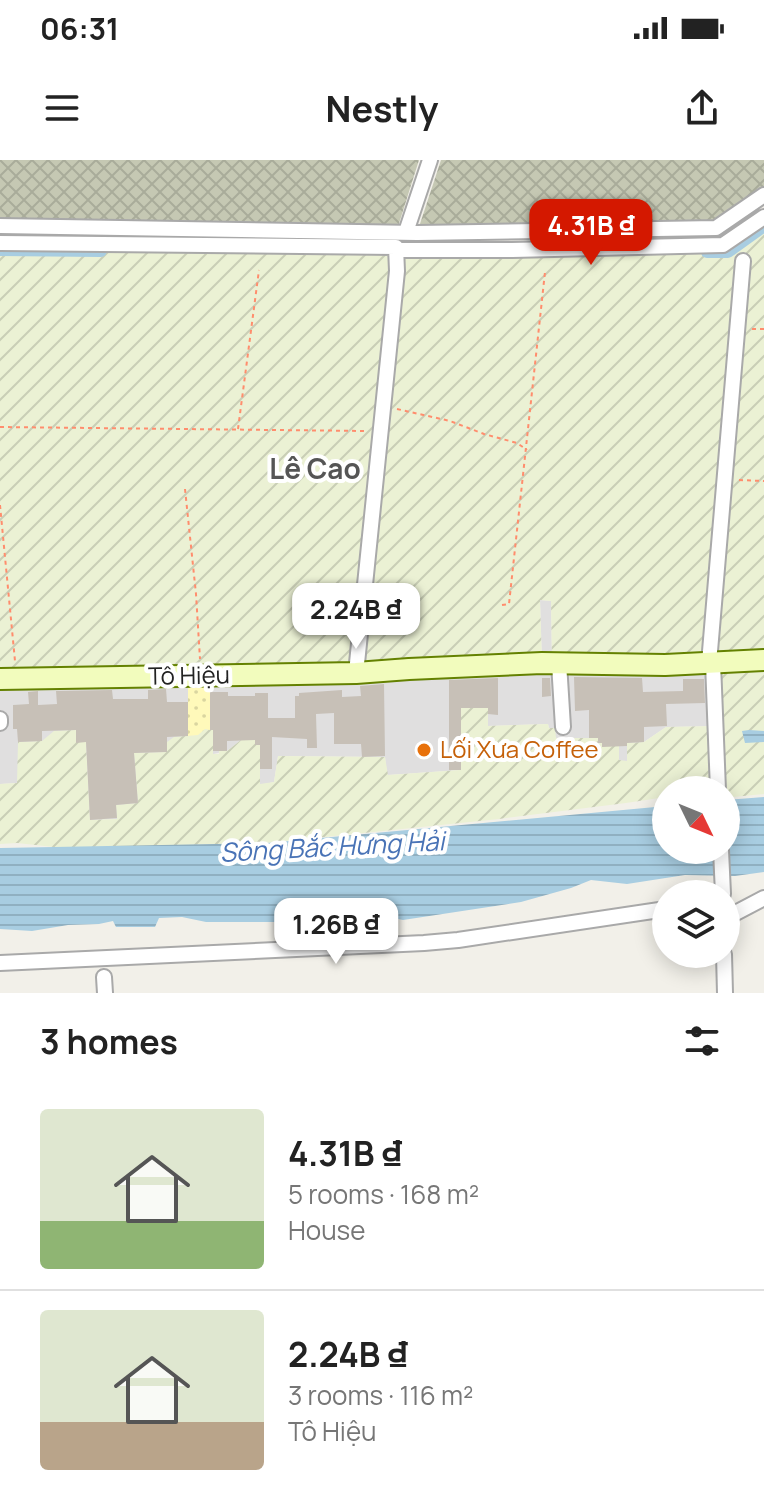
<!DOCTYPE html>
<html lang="en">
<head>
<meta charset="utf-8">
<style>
	:root { --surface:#fff; --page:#f6f6f6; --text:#222; --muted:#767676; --line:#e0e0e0; --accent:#d41800 }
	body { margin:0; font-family:Manrope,sans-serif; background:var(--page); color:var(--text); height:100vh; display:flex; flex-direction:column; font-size:30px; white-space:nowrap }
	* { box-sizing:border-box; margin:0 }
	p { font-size:26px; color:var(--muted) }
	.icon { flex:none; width:44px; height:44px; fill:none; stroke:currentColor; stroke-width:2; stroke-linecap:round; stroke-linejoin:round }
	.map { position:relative; height:833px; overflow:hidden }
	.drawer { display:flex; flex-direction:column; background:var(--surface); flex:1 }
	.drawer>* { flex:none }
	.needle { width:52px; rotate:133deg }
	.controls { position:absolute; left:652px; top:616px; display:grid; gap:16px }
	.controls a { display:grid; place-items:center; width:88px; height:88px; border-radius:50%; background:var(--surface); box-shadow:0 4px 20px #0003; font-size:40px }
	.price { position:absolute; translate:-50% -68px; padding:0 18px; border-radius:16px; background:#fff; color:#222; font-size:26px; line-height:52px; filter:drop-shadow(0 2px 4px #0008) }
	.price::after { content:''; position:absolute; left:50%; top:48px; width:24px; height:18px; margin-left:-12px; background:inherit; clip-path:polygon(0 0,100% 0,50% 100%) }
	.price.active { background:var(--accent); color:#fff }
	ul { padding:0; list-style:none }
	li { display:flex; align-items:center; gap:24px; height:200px; padding:0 40px }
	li+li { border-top:2px solid var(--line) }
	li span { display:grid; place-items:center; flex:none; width:224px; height:160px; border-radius:8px; color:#555 }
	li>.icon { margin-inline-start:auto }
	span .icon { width:96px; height:96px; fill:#fffc; stroke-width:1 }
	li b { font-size:34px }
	h2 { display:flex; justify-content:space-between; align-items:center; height:96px; padding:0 40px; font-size:34px }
	.status { display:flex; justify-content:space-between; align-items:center; height:56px; padding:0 40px; background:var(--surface); direction:ltr }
	.status svg { height:22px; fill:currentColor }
	header { display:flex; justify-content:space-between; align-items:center; height:104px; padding:0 40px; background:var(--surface); font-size:36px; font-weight:700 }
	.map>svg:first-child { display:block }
</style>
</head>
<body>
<div class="status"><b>06:31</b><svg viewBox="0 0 49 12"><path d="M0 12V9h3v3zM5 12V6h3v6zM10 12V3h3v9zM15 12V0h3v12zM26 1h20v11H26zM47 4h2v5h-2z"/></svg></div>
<header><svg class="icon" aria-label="menu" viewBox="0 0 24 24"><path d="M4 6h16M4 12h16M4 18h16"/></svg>Nestly<svg class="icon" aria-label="share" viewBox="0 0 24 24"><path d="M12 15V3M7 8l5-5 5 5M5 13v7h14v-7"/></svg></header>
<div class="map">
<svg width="764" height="833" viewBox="0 0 764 833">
	<defs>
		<pattern id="construction-cross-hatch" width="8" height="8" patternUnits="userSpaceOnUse" patternTransform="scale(2)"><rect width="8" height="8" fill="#c5c8b3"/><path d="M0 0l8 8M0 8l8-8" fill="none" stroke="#a9ac9a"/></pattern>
		<pattern id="farmland-furrows" width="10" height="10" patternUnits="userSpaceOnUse" patternTransform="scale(2)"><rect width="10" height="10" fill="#ebf1d4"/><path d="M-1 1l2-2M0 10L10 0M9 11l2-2" fill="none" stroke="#c9ceb6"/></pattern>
		<pattern id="sand-dots" width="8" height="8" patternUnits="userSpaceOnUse" patternTransform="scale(2)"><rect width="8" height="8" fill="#fff9ba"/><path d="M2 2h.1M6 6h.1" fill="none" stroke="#dad5a0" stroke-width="1.8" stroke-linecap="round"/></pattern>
		<pattern id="water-rules" width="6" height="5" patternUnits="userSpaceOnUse" patternTransform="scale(2)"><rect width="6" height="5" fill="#a8cde1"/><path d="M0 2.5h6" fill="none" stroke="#90b0c1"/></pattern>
	</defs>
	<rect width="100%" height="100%" fill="#f2f0e9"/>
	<path fill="#e0dfdf" d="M540,440L551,441L552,502L713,503L716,566L666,567L644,582L627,601H619L607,587H602L598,583L597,578H556L549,568L548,564L487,566L488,554L461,610L387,615L385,597L278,596L274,622L265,624H260L255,585L241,580L227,591L213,594V570L205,569L198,575L188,576L167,592L135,593L138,643L117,659L90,660L86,583L17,623L0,624V519L542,502Z"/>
	<path fill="url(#construction-cross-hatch)" d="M0,0H419L396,73L0,66Z
		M441,0H764V35L716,68L417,73Z"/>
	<path fill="url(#farmland-furrows)" d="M764,51V500L552,503L551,441L540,440L542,503L0,519V83L396,87L720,81Z
		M764,507V634L733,637L726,636V630H666V637L626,643L499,659L267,683L63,688L17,683L0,684V624L17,623L18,582L42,581L54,571L76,570V582H86L90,660L117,659L116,645L138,643L134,593L167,592V582L174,577L197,575L205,568L213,570V594H219V591H227L241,580H255V585H260V624L274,622L278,596L385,597L388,615L460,610L461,548H488V566L548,564L549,568H555L556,578H598V583H602L603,587L619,580V600L627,601V583L644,582L666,567L716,566L713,508Z"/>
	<path fill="url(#sand-dots)" d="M210,524V570L205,569L198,575L188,576V525Z"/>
	<path fill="url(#water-rules)" d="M749,570L764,571V582L745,583L742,571Z
		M764,637V712L735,716L685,715L627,724L591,720L571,728L521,742L403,760L389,757L375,767H353L340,755L331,752L321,751L292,756L277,762H206L182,757L159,758L155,767H116L113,761L99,764L68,765L32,771L0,769V688L267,683L666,646V690H726V640Z"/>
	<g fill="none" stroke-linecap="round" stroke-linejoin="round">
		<path stroke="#a8cde1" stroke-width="12" d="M0,90L101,91
			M707,92H728L764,66"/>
	</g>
	<path fill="#c7c0b7" d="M574,517L642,518L643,532L683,531V519H704L705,543L666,544L667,566L644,567V582L627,583V586L602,587V583H598V578H589V550L575,551Z
		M498,518V555L488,554V548H461V610H449V520Z
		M542,518H550L551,536L542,537Z
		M384,524L385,596L362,597L361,584H334V553L316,554L317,588H307V579L272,577V609H260V585H255V580L227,581V591H213V570H210V532H228V536H255V533H268V558H295V536H299V533L342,530V537L361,536L360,526Z
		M166,529L167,542H188V576L167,577V592L134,593L138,643L116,645L117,658L90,660L86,582L76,583V570L42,571V581L18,582L17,569H13V545L29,544L28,532L38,531V545L57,544L56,531L112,530L113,539H148V530Z"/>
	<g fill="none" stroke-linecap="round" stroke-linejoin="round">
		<g stroke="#a9a9a9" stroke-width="18">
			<path id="minor" d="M0,66L417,73L716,68L764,35
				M406,72L430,0
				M0,83L396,87L397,111L356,513
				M396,90H512L723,85L764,57
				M559,503L563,567
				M709,503L743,101
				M713,503L718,630
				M0,559V563
				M721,690L723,734
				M726,758L764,738
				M724,794L725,833
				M0,803L424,783L458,780L666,749
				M104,817L105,833"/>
		</g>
		<g stroke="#648101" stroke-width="24">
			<path id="secondary" d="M0,519L356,513L409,509L542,503L665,505L764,500"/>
		</g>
		<path stroke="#ff8d6d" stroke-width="2" stroke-dasharray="4 4" stroke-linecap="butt" d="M752,169H764
			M397,249L450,261L484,274L517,283L527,290
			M0,267L367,271
			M238,269L259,110
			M739,320L764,321
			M185,329L196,434L200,499
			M0,345L15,501
			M502,445L509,444L545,112"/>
		<use href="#minor" stroke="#fff" stroke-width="14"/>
		<use href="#secondary" stroke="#f2fcbd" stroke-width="20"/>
	</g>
	<circle fill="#e8710a" stroke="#fff" stroke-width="3" cx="424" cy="590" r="8"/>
	<g text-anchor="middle" stroke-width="8" stroke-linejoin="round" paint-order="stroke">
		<g font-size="24" fill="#222" stroke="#fff">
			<text transform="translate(189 516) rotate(-1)" y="8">Tô Hiệu</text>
		</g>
		<g font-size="24" fill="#c56008" stroke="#fff" text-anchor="start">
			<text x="440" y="598">Lối Xưa Coffee</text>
		</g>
		<g font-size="26" font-style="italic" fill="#4973b6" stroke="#fff">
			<text transform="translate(332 687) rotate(-3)" y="9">Sông Bắc Hưng Hải</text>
		</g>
		<g font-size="28" font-weight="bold" fill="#555" stroke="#fff">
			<text x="315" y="319">Lê Cao</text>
		</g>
	</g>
</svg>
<div class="controls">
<a><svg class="needle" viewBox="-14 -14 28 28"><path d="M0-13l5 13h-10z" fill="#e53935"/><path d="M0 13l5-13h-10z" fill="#767676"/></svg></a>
<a><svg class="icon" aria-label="layers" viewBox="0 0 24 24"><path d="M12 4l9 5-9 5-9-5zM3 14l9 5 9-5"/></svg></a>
</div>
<b class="price active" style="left:591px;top:107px">4.31B ₫</b>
<b class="price" style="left:356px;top:491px">2.24B ₫</b>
<b class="price" style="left:336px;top:806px">1.26B ₫</b>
</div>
<section class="drawer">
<h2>3 homes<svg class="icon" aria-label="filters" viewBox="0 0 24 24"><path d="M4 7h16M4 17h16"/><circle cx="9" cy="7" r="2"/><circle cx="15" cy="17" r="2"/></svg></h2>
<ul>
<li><span style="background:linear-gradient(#dfe7d0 70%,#8fb573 0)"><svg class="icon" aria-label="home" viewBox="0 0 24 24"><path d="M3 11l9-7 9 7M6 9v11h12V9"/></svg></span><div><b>4.31B ₫</b><p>5 rooms · 168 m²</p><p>House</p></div></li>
<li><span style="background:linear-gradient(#dfe7d0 70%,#b9a48a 0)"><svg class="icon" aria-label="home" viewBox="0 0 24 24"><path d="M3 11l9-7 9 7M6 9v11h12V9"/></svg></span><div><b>2.24B ₫</b><p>3 rooms · 116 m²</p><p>Tô Hiệu</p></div></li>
</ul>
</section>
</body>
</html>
